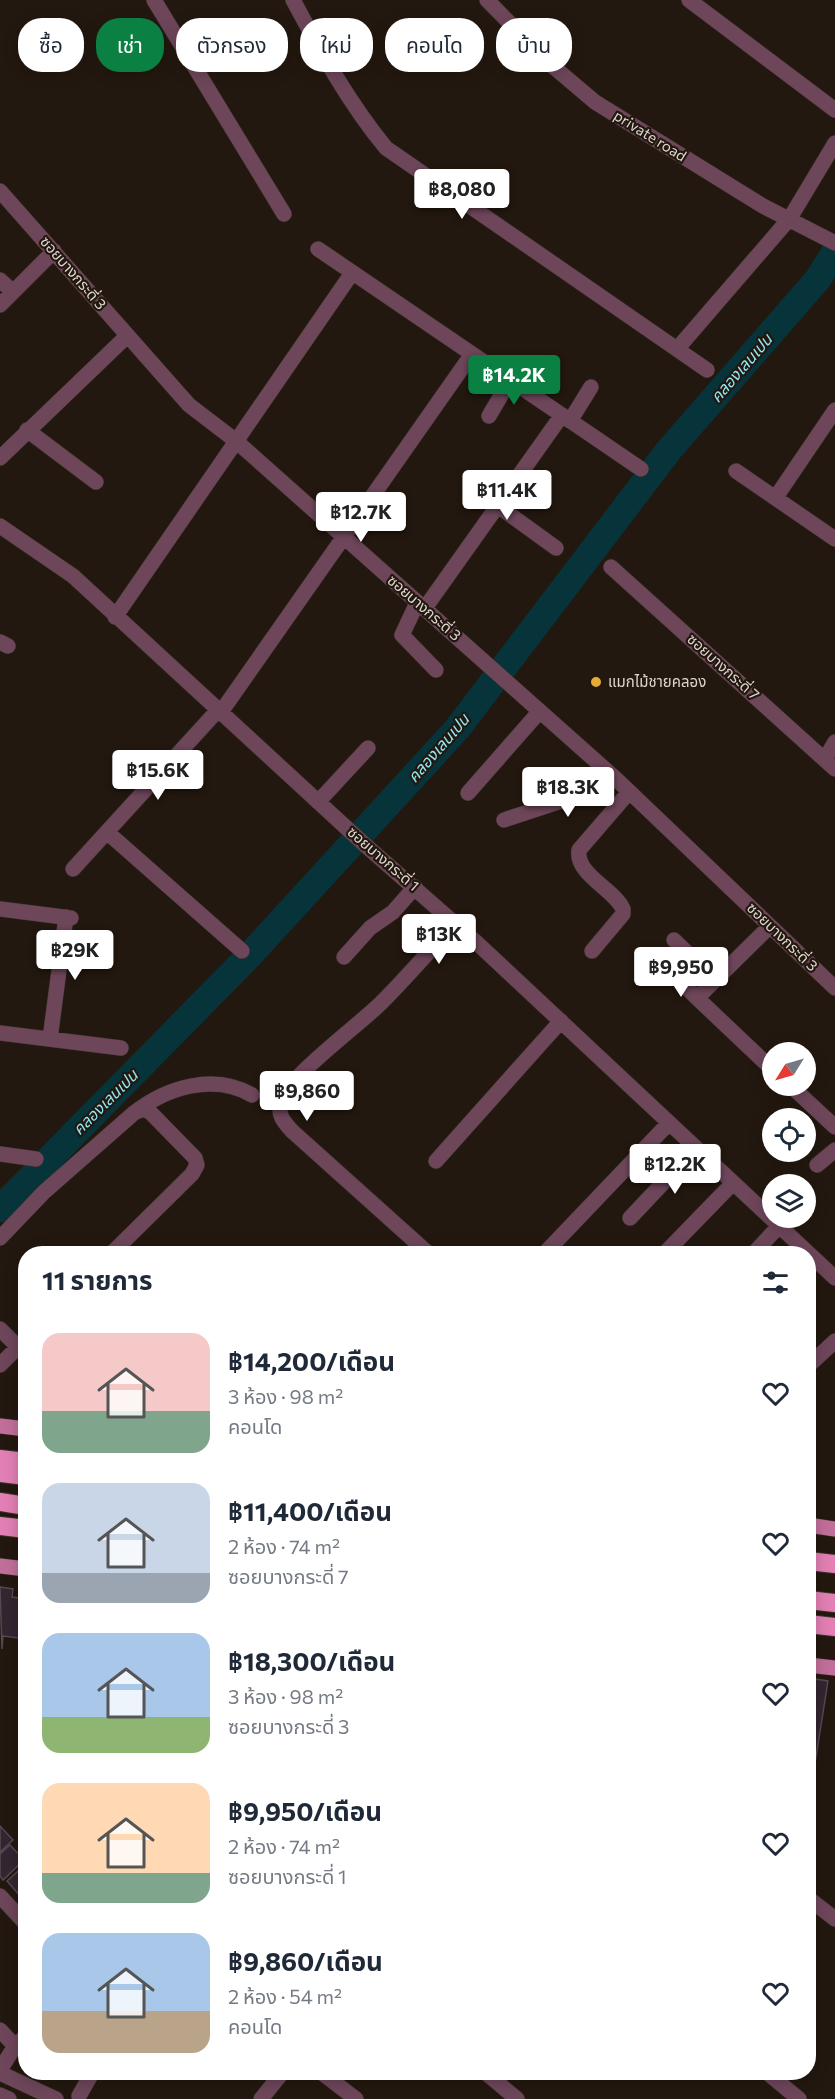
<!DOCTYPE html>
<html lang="th">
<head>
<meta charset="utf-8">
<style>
	:root { --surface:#fff; --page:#f6f6f7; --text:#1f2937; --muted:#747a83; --accent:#0b8043 }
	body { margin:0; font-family:Commissioner,"Noto Sans Thai",sans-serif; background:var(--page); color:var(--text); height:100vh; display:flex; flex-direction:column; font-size:22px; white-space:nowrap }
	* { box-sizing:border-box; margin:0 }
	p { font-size:20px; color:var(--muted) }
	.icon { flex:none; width:33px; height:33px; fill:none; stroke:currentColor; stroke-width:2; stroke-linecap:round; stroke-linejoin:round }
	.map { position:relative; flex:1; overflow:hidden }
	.details { position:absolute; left:18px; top:1246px; width:798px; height:834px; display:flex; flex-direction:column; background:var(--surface); border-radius:24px; box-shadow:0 3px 15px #0003 }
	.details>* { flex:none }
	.top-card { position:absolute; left:18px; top:18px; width:800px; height:54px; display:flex; gap:12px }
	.needle { width:39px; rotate:233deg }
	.buttons { position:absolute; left:762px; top:1042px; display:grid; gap:12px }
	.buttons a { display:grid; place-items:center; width:54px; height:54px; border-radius:50%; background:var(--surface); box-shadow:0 3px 15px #0003; font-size:30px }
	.price { position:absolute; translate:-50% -51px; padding:0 14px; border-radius:6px; background:#fff; color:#222; font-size:20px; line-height:39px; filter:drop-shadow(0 2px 3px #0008) }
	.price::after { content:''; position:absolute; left:50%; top:36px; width:18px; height:14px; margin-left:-9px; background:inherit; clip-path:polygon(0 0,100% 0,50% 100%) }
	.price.selected { background:var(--accent); color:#fff }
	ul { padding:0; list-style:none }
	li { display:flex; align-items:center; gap:18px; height:150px; padding:0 24px }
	li span { display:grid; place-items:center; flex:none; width:168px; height:120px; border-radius:18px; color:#555 }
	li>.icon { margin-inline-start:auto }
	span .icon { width:72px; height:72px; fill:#fffc; stroke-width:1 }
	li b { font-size:26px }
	h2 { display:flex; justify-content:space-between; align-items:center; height:72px; padding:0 24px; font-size:26px }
	.tag { padding:0 21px; border-radius:24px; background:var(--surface); box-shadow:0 3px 15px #0003; font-size:21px; line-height:54px }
	.tag.selected { background:var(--accent); color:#fff }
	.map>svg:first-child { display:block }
</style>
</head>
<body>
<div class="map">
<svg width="835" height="2099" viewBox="0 0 835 2099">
	<rect width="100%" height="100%" fill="#23180f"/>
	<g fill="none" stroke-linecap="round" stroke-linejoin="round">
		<path stroke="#07333a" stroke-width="27" d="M0,1209L249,956L457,729L669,450L818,279L835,252"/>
	</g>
	<path fill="#322630" stroke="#554853" stroke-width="1.5" d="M0,1587L13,1589L12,1597L26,1599V1639L3,1636L2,1649Z
		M808,1678L828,1681L810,1795H808Z
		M0,1826L13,1840L0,1852Z
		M10,1845L24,1860L3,1880L0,1876V1854Z
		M26,1864V1894L22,1898L7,1881Z"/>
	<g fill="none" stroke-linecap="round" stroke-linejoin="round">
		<g stroke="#3d332a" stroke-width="16">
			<path id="minor" d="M154,0L284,214
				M293,0C321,52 348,102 386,148L707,370
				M487,0L549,63L595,102L763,206L835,243
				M689,0L835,110
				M0,191L189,405L236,441L615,778L835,988
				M318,249L641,469
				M0,280L13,292
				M0,305L54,251
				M677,349L790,218L835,143
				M489,416L510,380
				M570,421L591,387
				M27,430L96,482
				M0,458L127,336
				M736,471L835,539
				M776,497L835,410
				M498,506L556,548
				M0,526L73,576L364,844L477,943L835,1278
				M611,567L835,769
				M417,603L402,635L436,670
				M425,608L562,415
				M115,617L352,273
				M0,642L8,646
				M221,712L472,354
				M825,759L835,742
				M468,793L540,711
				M318,802L368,748
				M504,820L595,790L615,778
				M108,833L242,951
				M73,869L218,710
				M0,909L71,918
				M770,926L697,998L772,1069
				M674,940L714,979
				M592,951L623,914V909C614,889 575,874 579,850L629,792
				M344,957L370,928L393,912L415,887
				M685,986L697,998
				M0,1033L121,1048
				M50,1039L66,917
				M791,1086L835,1127
				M134,1113C167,1087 214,1073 252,1095
				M0,1154L36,1159
				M436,1161L561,1021
				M817,1165L835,1150
				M630,1218L696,1148
				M0,1238L44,1192L134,1113L143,1109L150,1112L195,1158L197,1165L192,1174L111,1254
				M429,1254L292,1131C284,1122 277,1115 281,1102C289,1075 361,1024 383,1001C408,976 431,949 455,923
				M544,1254L669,1123
				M664,1254L733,1183
				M753,1254L779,1226
				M0,1329L18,1347
				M0,1365L26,1339
				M808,1366L835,1341
				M0,1896L26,1924
				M808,1898L835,1919
				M0,2030L15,2046
				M0,2070L15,2046L26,2036
				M0,2073L56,2099
				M322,2073L356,2099
				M486,2073L517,2099
				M770,2075L799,2099
				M0,2095L9,2099
				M79,2096L92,2073
				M261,2099L282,2073"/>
		</g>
		<g stroke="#3d332a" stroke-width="16">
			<path id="major" d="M0,1426L26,1429
				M808,1525L835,1529
				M0,1566L26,1569
				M808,1665L835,1668"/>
		</g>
		<g stroke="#3d332a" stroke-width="20">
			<path id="highway" d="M0,1459L26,1462
				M0,1473L26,1476
				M0,1502L26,1506
				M0,1526L26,1529
				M808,1561L835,1564
				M808,1600L835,1603
				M808,1624L835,1627"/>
		</g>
		<use href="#minor" stroke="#6e465a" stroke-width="15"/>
		<use href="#major" stroke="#c16f9a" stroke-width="15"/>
		<use href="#highway" stroke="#e27fb4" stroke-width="18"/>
	</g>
	<circle fill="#e5ad35" stroke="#23180f" stroke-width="2" cx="596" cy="682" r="6"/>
	<g text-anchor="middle" stroke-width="4.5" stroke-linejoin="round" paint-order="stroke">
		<g font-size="15" fill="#ded7d0" stroke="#23180f">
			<text transform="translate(650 136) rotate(32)" y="5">private road</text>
			<text transform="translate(73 273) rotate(49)" y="5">ซอยบางกระดี่ 3</text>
			<text transform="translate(424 608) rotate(41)" y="5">ซอยบางกระดี่ 3</text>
			<text transform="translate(723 667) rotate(42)" y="5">ซอยบางกระดี่ 7</text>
			<text transform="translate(383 859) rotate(41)" y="5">ซอยบางกระดี่ 1</text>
			<text transform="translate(782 937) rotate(44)" y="5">ซอยบางกระดี่ 3</text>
		</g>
		<g font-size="15" fill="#ded7d0" stroke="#23180f" text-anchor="start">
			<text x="608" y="687">แมกไม้ชายคลอง</text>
		</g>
		<g font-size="16" font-style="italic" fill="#91e8f8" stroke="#23180f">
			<text transform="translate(741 368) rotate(-49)" y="6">คลองเลนเปน</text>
			<text transform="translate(438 748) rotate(-49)" y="6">คลองเลนเปน</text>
			<text transform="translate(105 1102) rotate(-45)" y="6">คลองเลนเปน</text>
		</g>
	</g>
</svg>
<div class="buttons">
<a><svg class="needle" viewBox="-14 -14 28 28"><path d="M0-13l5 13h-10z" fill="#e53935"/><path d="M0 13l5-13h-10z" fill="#747a83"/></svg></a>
<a><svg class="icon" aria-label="locate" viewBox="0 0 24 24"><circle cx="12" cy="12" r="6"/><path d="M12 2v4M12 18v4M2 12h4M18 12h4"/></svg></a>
<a><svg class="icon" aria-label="layers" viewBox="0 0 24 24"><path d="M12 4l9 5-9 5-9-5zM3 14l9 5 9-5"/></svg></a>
</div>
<b class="price" style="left:462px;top:220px">฿8,080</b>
<b class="price selected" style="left:514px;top:406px">฿14.2K</b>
<b class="price" style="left:507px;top:521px">฿11.4K</b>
<b class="price" style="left:361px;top:543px">฿12.7K</b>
<b class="price" style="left:158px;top:801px">฿15.6K</b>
<b class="price" style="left:568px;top:818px">฿18.3K</b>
<b class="price" style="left:439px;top:965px">฿13K</b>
<b class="price" style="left:75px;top:981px">฿29K</b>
<b class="price" style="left:681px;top:998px">฿9,950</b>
<b class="price" style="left:307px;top:1122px">฿9,860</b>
<b class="price" style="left:675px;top:1195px">฿12.2K</b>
<div class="top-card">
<a class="tag">ซื้อ</a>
<a class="tag selected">เช่า</a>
<a class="tag">ตัวกรอง</a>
<a class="tag">ใหม่</a>
<a class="tag">คอนโด</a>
<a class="tag">บ้าน</a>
</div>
<section class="details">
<h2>11 รายการ<svg class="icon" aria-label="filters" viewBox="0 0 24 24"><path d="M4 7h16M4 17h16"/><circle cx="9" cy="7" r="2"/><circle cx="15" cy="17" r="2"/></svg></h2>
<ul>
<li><span style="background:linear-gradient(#f6c9c9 65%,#7fa58c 0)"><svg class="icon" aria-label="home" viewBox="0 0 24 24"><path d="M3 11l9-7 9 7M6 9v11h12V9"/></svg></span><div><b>฿14,200/เดือน</b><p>3 ห้อง · 98 m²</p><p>คอนโด</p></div><svg class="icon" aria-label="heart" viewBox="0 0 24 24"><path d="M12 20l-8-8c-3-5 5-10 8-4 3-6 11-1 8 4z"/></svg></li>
<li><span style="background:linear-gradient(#c9d6e8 75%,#9aa5b1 0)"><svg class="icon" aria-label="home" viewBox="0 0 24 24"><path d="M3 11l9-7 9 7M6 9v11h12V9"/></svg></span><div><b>฿11,400/เดือน</b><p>2 ห้อง · 74 m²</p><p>ซอยบางกระดี่ 7</p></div><svg class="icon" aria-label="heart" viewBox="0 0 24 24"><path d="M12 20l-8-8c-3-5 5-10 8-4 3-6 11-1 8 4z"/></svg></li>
<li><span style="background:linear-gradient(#a9c7e8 70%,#8fb573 0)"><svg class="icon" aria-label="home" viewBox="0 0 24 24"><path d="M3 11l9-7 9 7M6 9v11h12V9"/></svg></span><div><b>฿18,300/เดือน</b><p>3 ห้อง · 98 m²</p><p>ซอยบางกระดี่ 3</p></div><svg class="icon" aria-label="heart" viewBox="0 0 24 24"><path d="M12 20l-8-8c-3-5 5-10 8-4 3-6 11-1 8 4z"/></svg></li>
<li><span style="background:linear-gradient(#ffd9b3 75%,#7fa58c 0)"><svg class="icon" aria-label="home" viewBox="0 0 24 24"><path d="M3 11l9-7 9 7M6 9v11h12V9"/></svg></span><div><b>฿9,950/เดือน</b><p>2 ห้อง · 74 m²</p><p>ซอยบางกระดี่ 1</p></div><svg class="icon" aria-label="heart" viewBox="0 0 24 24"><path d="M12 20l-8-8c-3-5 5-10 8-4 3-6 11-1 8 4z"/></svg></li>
<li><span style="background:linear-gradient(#a9c7e8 65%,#b9a48a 0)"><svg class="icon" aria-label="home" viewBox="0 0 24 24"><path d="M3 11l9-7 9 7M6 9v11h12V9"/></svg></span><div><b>฿9,860/เดือน</b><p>2 ห้อง · 54 m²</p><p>คอนโด</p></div><svg class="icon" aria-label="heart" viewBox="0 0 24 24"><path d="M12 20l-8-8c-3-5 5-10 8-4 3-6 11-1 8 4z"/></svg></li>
</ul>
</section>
</div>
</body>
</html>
